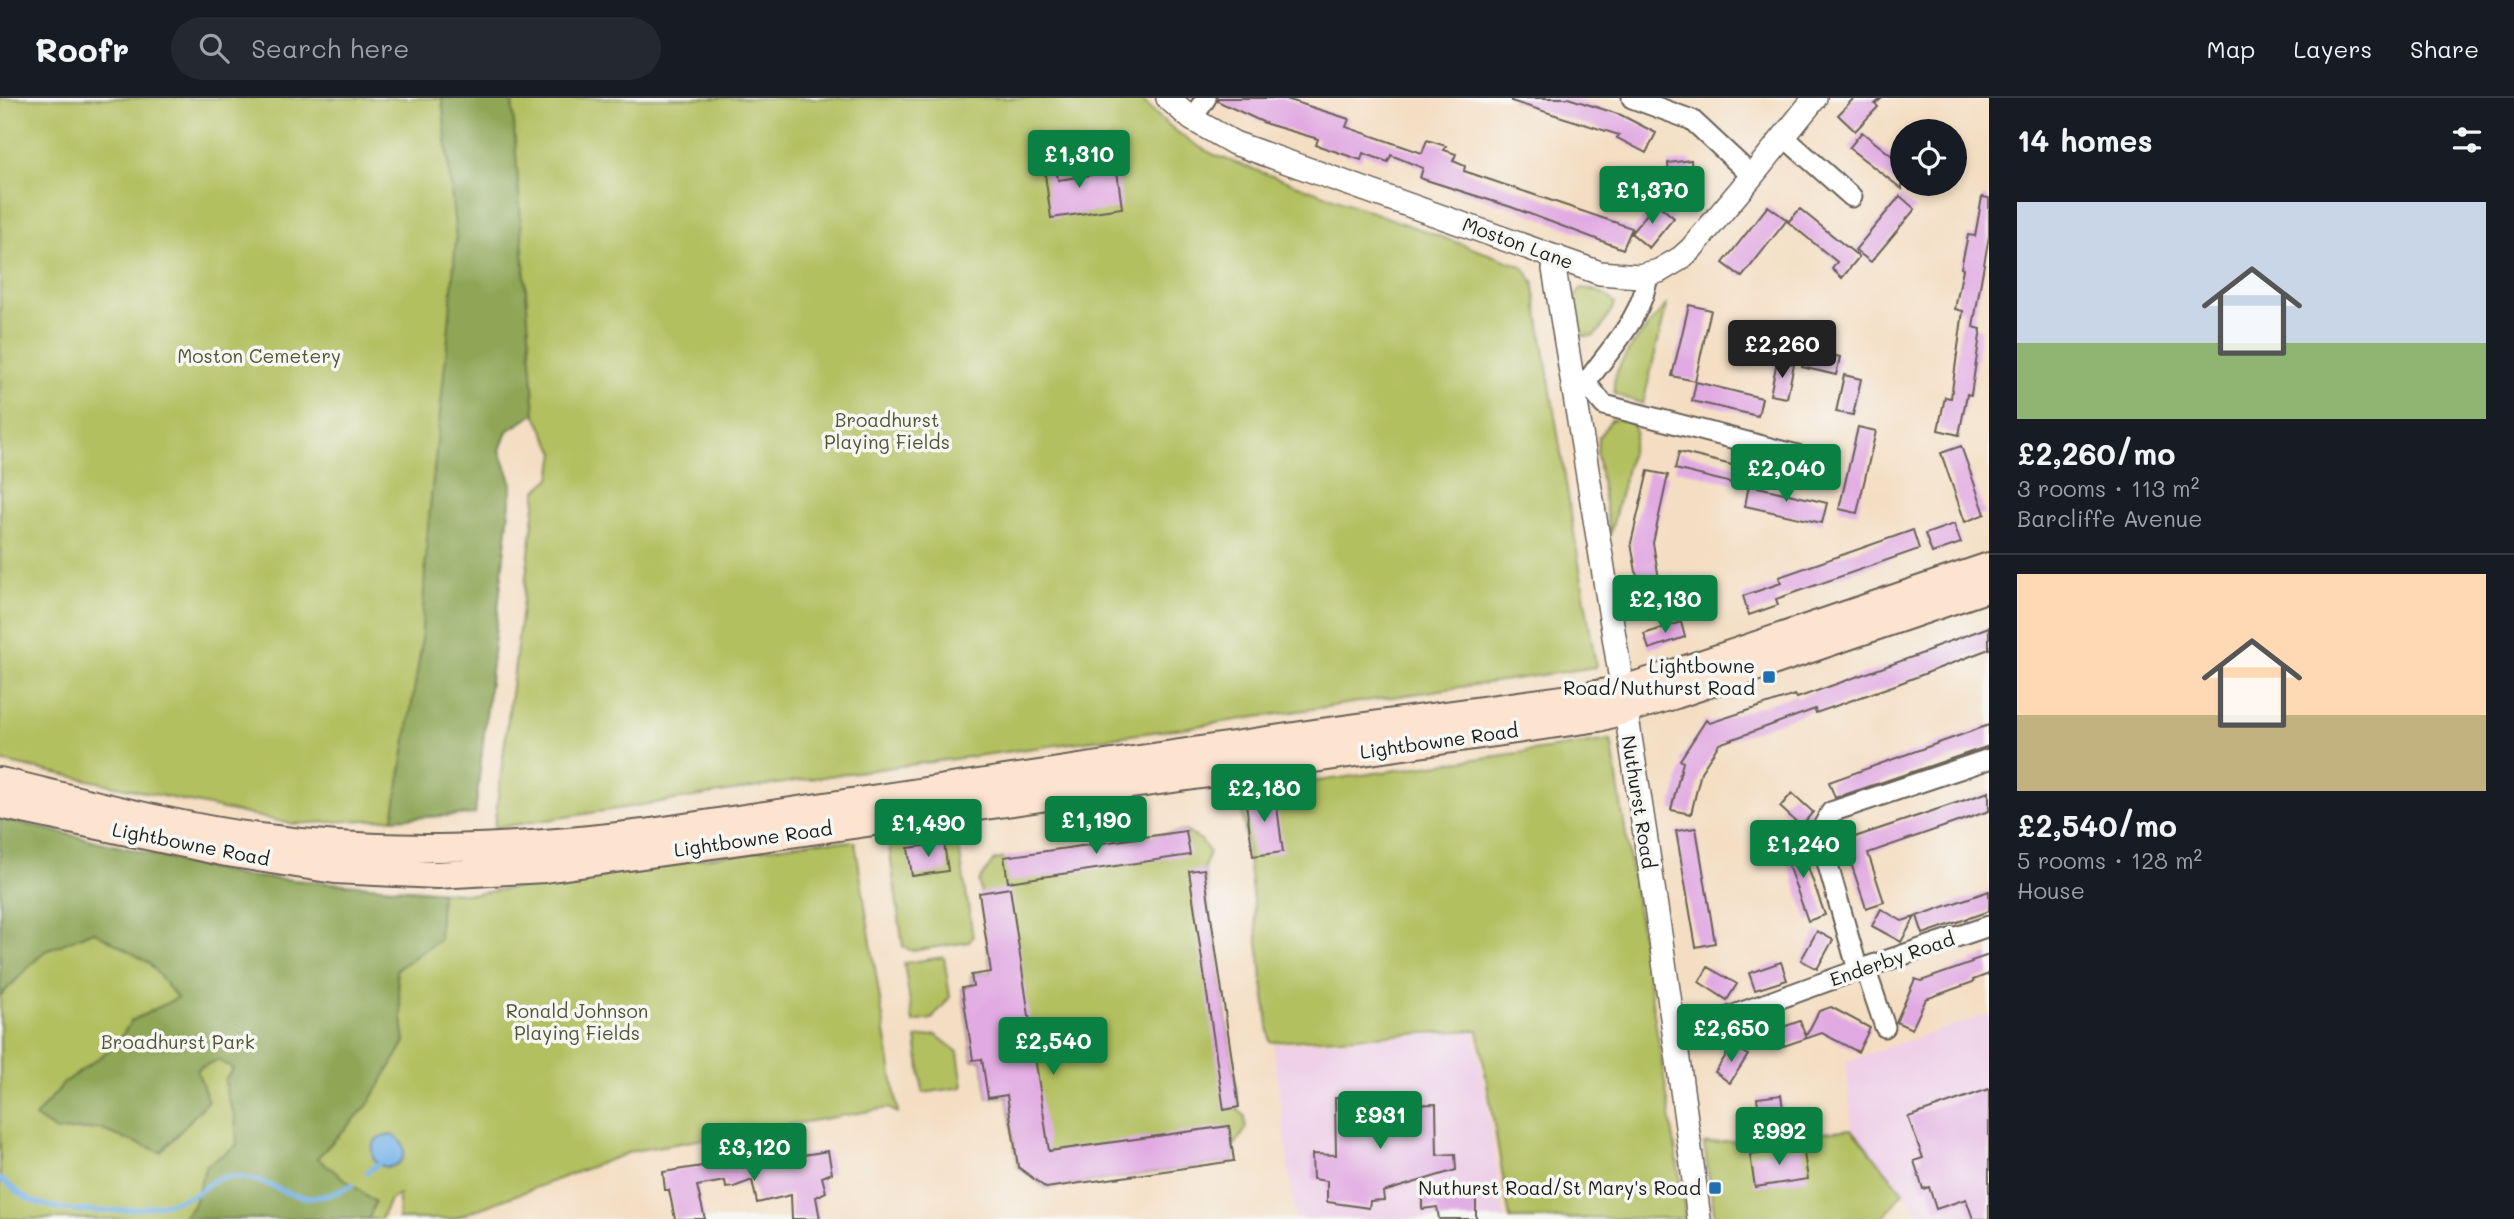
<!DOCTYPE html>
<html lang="en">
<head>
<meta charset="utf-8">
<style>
	:root { --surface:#171b24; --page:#242831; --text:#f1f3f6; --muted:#9ea1a6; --line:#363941; --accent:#0b8043 }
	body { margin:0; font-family:Mali,sans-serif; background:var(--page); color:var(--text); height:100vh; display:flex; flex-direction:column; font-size:26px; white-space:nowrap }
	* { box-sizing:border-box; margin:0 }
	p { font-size:23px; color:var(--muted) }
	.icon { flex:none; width:38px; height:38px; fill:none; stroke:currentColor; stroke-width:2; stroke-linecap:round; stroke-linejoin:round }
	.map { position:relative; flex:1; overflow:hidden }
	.sheet { display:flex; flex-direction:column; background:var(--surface); width:525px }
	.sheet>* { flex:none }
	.fabs { position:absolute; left:1890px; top:21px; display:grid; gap:14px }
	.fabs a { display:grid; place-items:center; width:77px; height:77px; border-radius:50%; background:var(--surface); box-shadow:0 4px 10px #0003; font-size:35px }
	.price { position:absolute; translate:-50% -60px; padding:0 16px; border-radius:7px; background:var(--accent); color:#fff; font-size:23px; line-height:46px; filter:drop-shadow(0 2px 4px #0008) }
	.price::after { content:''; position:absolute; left:50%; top:42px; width:21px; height:16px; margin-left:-10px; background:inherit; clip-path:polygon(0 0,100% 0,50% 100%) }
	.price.current { background:#222; color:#fff }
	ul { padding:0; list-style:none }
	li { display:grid; align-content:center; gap:14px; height:371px; padding:0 28px }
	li+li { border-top:2px solid var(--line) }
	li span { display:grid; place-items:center; height:217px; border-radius:0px; color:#555 }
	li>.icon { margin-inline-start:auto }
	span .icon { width:126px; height:126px; fill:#fffc; stroke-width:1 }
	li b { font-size:30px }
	h2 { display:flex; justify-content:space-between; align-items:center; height:84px; padding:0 28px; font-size:30px }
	header { display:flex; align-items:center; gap:42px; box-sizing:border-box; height:98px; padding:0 35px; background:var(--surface); border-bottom:2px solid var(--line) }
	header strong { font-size:33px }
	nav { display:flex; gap:38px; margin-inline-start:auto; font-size:24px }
	.search { width:490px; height:63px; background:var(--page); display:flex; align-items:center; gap:18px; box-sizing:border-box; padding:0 24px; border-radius:38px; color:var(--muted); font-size:26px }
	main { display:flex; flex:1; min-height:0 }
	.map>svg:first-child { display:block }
</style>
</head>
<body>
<header>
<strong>Roofr</strong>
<div class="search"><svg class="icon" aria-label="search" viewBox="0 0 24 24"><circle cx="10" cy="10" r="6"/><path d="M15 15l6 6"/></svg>Search here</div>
<nav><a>Map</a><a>Layers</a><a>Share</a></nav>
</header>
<main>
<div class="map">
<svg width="1989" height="1121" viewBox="0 0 1989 1121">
	<rect width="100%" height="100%" fill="#f6f6f2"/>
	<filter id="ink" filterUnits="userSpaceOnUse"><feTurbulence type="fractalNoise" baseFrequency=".0143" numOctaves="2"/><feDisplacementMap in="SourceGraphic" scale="14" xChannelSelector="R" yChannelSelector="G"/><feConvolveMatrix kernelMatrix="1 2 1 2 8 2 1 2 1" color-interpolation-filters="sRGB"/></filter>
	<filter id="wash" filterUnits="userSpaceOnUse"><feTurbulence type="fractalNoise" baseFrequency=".00686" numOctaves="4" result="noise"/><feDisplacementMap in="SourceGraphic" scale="28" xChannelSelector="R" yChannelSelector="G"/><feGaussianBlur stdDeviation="1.57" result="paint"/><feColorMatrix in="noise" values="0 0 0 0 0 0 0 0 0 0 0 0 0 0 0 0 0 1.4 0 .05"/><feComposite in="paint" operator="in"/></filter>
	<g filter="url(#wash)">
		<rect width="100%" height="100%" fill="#f4dec3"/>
		<path fill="#eed0e8" d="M1989,916V1121H1924L1852,1031L1846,963Z
			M1475,934L1505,1121H1295L1273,947Z"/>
		<path fill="#b3c061" stroke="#686e3e" stroke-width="2" d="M0,0H1140C1163,24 1186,44 1217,58L1522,168L1533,183L1596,569L1183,630L842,676L494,730L537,392L551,380L555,355L535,316L507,333L500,352L512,386L475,716L292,726L0,663Z
			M1582,190C1593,191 1608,196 1615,206L1601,231L1593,238H1582C1576,226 1570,199 1582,190Z
			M1667,206L1643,306L1615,296C1606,269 1651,226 1667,206Z
			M1619,321L1633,326L1636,334L1610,437L1597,356L1598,340L1611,322Z
			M1611,642L1684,1106V1120L1510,1121L1478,932L1270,944L1240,694Z
			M0,720L241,778L474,796L816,743L855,744L898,1015L888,1010L633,1053L452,1121H398L399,1097L390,1102L381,1121H0Z
			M956,730L973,839L969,844L912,853L903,848L888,741Z
			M1186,733L1201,742L1209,754L1204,771L1239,1009L1236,1010L1245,1018L1246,1031L1232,1051L1234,1063L1046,1090L1018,1069L1007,998L988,1000L982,962H973L962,890L972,888L971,877L991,874L979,783L994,762Z
			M944,859L950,899L932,921L913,924L904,865Z
			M936,937L958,954L963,989L923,995L916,940Z
			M1852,1031L1903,1094L1882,1121H1715L1704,1046Z"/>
		<path fill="#8ea657" stroke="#55613a" stroke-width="2" d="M442,0H512L535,316L507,333L500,352L512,386L475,716L393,721L421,550L427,438L448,239L456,141Z
			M0,720L241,778L441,794L439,842L396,872L405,944L368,1007L317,1060L375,1104L369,1121H182L193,1108L206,1068L237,1047L235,1018L227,999L225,982L233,971L218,962L197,971L208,1003L161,1054L99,1031L56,1033L35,1019L64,985L116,947L131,923L177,900L149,865L93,833L44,854L0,898Z"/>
		<path fill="#76b2e8" stroke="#496782" stroke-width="2" d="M372 1053a16 16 0 1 1 32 0a16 16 0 1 1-32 0Z"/>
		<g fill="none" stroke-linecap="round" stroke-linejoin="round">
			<path stroke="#76b2e8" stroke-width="5" d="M367,1074L378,1066
				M0,1081C10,1087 20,1097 30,1102C73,1120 150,1114 193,1097C203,1093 213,1079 225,1079C280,1075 291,1121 352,1087"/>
		</g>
		<g id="blocks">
			<path fill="#e1aae2" d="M1218,0H1283L1349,21L1346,29L1422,55L1427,42L1446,48L1444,52L1456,56L1453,63L1465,68L1464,73L1632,130L1623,151L1511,109L1420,80L1423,70L1391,57L1388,64L1363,55L1361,62L1316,47L1318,41L1267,26L1217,3Z
				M1511,0H1568L1621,17L1656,35L1646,55L1617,40L1619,37L1511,3Z
				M1854,0H1882L1875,6L1878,9L1855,33L1838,17Z
				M1862,34L1902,66V91L1849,50Z
				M1052,45L1058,82L1117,73L1122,110L1051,120L1041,47Z
				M1691,62L1694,95L1671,98L1668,65Z
				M1900,98L1915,111L1871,164L1855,152Z
				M1982,99L1989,100V138L1973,229L1981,231L1971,297L1967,296L1959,337L1938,332L1945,299L1951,300L1963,213L1955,211L1963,171L1961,170L1968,137L1975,138Z
				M1656,105L1674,120L1649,150L1631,135Z
				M1768,108L1787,122L1742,179L1723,165Z
				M1800,111L1859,159L1842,180L1832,171L1837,164L1788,124Z
				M1689,207L1711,212L1695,283L1672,278Z
				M1806,251L1840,259L1836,277L1802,269Z
				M1777,263L1794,266L1787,300L1770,297Z
				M1844,277L1861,281L1853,317L1836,314Z
				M1696,284L1762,300L1758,318L1692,303Z
				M1858,329L1876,333L1857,415L1839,411Z
				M1961,348L1985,416L1965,424L1941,355Z
				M1679,354L1748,371L1744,388L1675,371Z
				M1648,373L1668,377L1653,445L1660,487L1639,491L1631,445Z
				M1749,387L1827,405L1822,425L1745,408Z
				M1954,426L1961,445L1932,455L1925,436Z
				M1913,432L1919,451L1776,501L1778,507L1749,517L1743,498L1781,485L1779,479Z
				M1681,524L1685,539L1649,551L1644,536Z
				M1989,529V551L1898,586L1816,615L1815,611L1719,646L1701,674L1691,716L1671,712L1683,664L1680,662L1706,622L1710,625L1795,597L1797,600L1932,552L1931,550Z
				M1989,627V648L1835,700L1829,684Z
				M1275,694L1283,754L1253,758L1245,698Z
				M1989,694V713L1868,755L1884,804L1866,810L1843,741L1851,747L1849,741Z
				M1792,695L1813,714L1801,728L1780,709Z
				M1696,730L1715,845L1696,849L1676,733Z
				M1186,733L1190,757L1008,784L1004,759Z
				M1798,741L1825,817L1808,823L1781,747Z
				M944,745L948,773L912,778L908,750Z
				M1204,771L1239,1009L1224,1012L1189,773Z
				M1010,790L1049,1053L1229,1028L1234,1063L1046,1090L1018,1069L1007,997L988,1000L982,961L973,962L962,890L973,888L971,877L991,874L979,795Z
				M1989,793V813L1923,836L1917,818Z
				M1881,811L1902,823L1915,819L1901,844L1872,828Z
				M1817,833L1833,842L1817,871L1801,862Z
				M1989,857V876L1973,882V884L1926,901L1912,931L1896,924L1915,881L1921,883L1972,865L1971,863Z
				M1781,864L1787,882L1755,892L1749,875Z
				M1708,869L1737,886L1727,902L1699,884Z
				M1831,909L1870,930L1858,954L1822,935L1775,951L1769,934L1800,923L1806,938L1819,913Z
				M1733,947L1748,957L1730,985L1715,974Z
				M1989,991V1121H1973L1966,1101L1936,1111L1929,1089L1923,1091L1914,1063L1923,1060L1908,1019Z
				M1781,997L1785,1024L1761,1027L1757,1000Z
				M1373,999L1374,1008L1436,1006L1437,1057L1455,1056L1456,1072L1383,1094L1384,1102L1370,1103L1369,1110L1327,1104V1083L1313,1081L1312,1056L1336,1057L1335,1000Z
				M1803,1049L1808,1081L1755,1089L1750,1057Z
				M828,1053L832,1075L822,1079L826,1094L816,1099L820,1121H792L791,1097L757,1105L752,1082L734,1089L726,1090L725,1083L697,1088L705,1121H675L669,1092H665L663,1074L754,1060L756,1068L786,1063L785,1060Z
				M1422,1093L1476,1094V1121H1439L1437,1109L1422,1111Z"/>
		</g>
	</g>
	<g filter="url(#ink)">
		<use href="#blocks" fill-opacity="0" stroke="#686056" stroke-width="2"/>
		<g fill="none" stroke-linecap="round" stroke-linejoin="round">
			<g stroke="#686056" stroke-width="23">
				<path id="minor" d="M1632,0L1692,22L1752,78
					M1192,21L1206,0
					M1784,39L1852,99
					M1586,285L1604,307L1797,357
					M1574,288L1586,285C1610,250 1643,220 1648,176
					M1865,870L1885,929
					M1858,872L1819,736L1831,714L1989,661
					M1676,938L1858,872L1989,828"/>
			</g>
			<g stroke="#686056" stroke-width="26">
				<path id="tertiary" d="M1168,0L1192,21L1234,45L1600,175L1639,178L1659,173L1681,160L1691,151L1752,78L1815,0
					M1557,159L1554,171C1606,487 1659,803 1699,1121"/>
			</g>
			<g stroke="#686056" stroke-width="30">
				<path id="secondary" d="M0,683C85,703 172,728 259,739C387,757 516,751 644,735L1321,634L1585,598L1623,591L1668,577L1989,468
					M0,707L227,755L335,772L437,777L545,771L1599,620L1676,597L1989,490"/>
			</g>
			<use href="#minor" stroke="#fff" stroke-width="19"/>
			<use href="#tertiary" stroke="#fff" stroke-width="23"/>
			<use href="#secondary" stroke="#fde4d1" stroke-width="26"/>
		</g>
	</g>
	<g fill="#1f6fb2" stroke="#f6f6f2" stroke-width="2.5">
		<rect x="1762" y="572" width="14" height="14" rx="3.5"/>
		<rect x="1708" y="1083" width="14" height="14" rx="3.5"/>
	</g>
	<g text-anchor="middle" stroke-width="7" stroke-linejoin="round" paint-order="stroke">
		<g font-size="19" fill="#1c1c1c" stroke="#f6f6f2">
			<text transform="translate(1518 145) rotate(20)" y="7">Moston Lane</text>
			<text transform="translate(1439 643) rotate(-8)" y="7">Lightbowne Road</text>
			<text transform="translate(1639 704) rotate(81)" y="7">Nuthurst Road</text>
			<text transform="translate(753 741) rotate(-8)" y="7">Lightbowne Road</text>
			<text transform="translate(191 746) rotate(11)" y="7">Lightbowne Road</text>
			<text transform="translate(1892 861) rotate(-19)" y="7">Enderby Road</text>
		</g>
		<g font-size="19" fill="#515534" stroke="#f6f6f2">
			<text x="259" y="265">Moston Cemetery</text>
			<text x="887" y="329">Broadhurst<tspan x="887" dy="22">Playing Fields</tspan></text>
			<text x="577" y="920">Ronald Johnson<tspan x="577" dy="22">Playing Fields</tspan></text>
			<text x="178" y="951">Broadhurst Park</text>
		</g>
		<g font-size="19" fill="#1c1c1c" stroke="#f6f6f2" text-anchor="end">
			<text x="1755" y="575">Lightbowne<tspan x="1755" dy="22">Road/Nuthurst Road</tspan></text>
			<text x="1701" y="1097">Nuthurst Road/St Mary's Road</text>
		</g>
	</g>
</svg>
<div class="fabs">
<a><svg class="icon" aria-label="locate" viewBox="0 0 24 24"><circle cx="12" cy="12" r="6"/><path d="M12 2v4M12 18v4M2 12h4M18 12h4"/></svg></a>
</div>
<b class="price" style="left:1079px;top:92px">£1,310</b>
<b class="price" style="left:1652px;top:128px">£1,370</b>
<b class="price current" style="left:1782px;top:282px">£2,260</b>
<b class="price" style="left:1786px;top:406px">£2,040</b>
<b class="price" style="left:1665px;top:537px">£2,130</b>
<b class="price" style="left:1264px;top:726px">£2,180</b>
<b class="price" style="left:1096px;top:758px">£1,190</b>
<b class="price" style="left:928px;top:761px">£1,490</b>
<b class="price" style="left:1803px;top:782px">£1,240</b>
<b class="price" style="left:1731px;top:966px">£2,650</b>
<b class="price" style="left:1053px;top:979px">£2,540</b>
<b class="price" style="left:1380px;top:1053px">£931</b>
<b class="price" style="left:1779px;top:1069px">£992</b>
<b class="price" style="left:754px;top:1085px">£3,120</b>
</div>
<section class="sheet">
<h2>14 homes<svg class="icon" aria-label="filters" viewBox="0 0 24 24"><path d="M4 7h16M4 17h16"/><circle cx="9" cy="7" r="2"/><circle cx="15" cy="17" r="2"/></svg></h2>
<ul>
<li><span style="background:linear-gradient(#c9d6e8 65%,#8fb573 0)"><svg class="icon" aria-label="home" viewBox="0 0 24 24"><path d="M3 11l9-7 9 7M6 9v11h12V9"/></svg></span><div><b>£2,260/mo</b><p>3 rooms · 113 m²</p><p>Barcliffe Avenue</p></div></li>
<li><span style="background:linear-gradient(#ffd9b3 65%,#c2b280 0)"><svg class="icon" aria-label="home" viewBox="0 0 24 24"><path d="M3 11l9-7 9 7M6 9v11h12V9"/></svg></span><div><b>£2,540/mo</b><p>5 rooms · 128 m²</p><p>House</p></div></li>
</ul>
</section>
</main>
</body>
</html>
